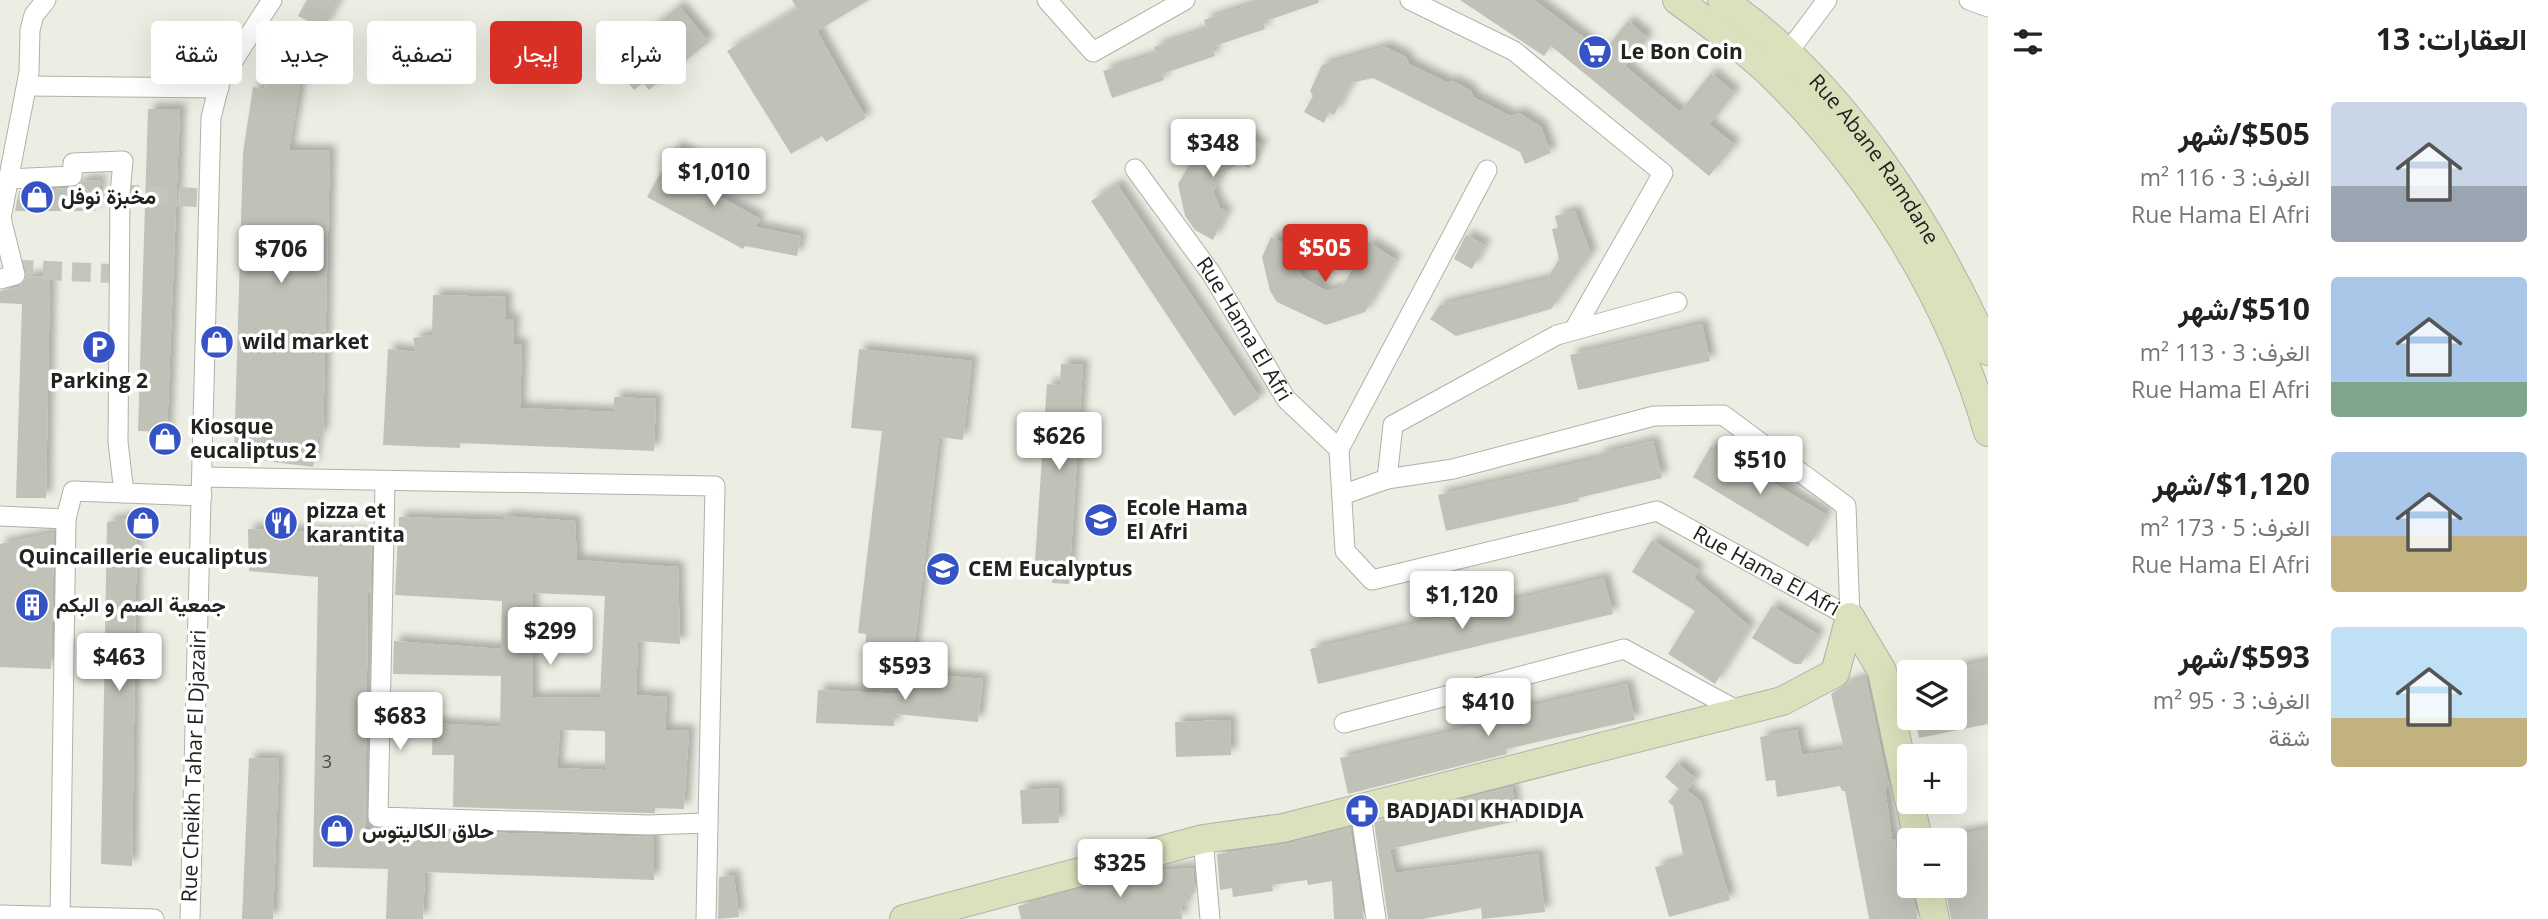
<!DOCTYPE html>
<html lang="ar">
<head>
<meta charset="utf-8">
<style>
	:root { --surface:#fff; --page:#f6f6f6; --text:#222; --muted:#767676; --accent:#d93025 }
	body { margin:0; font-family:"Open Sans",Vazirmatn,sans-serif; background:var(--page); color:var(--text); direction:rtl; height:100vh; display:flex; flex-direction:column; font-size:26px; white-space:nowrap }
	* { box-sizing:border-box; margin:0 }
	p { font-size:23px; color:var(--muted) }
	.icon { flex:none; width:38px; height:38px; fill:none; stroke:currentColor; stroke-width:2; stroke-linecap:round; stroke-linejoin:round }
	.map { position:relative; flex:1; overflow:hidden; direction:ltr }
	.panel { display:flex; flex-direction:column; background:var(--surface); width:560px }
	.panel>* { flex:none }
	.banner { position:absolute; left:21px; top:21px; width:665px; height:63px; direction:rtl; display:flex; gap:14px }
	.controls { position:absolute; left:1897px; top:660px; display:grid; gap:14px }
	.controls a { display:grid; place-items:center; width:70px; height:70px; border-radius:7px; background:var(--surface); box-shadow:0 7px 28px #0002; font-size:35px }
	.price { position:absolute; translate:-50% -60px; padding:0 16px; border-radius:7px; background:#fff; color:#222; font-size:23px; line-height:46px; filter:drop-shadow(0 2px 4px #0008) }
	.price::after { content:''; position:absolute; left:50%; top:42px; width:21px; height:16px; margin-left:-10px; background:inherit; clip-path:polygon(0 0,100% 0,50% 100%) }
	.price.current { background:var(--accent); color:#fff }
	ul { padding:0; list-style:none }
	li { display:flex; align-items:center; gap:21px; height:175px; padding:0 21px }
	li span { display:grid; place-items:center; flex:none; width:196px; height:140px; border-radius:7px; color:#555 }
	li>.icon { margin-inline-start:auto }
	span .icon { width:84px; height:84px; fill:#fffc; stroke-width:1 }
	li b { font-size:30px }
	h2 { display:flex; justify-content:space-between; align-items:center; height:84px; padding:0 21px; font-size:30px }
	.tag { padding:0 24px; border-radius:7px; background:var(--surface); box-shadow:0 7px 28px #0002; font-size:24px; line-height:63px }
	.tag.current { background:var(--accent); color:#fff }
	main { display:flex; flex:1; min-height:0 }
	.map>svg:first-child { display:block }
</style>
</head>
<body>
<main>
<section class="panel">
<h2>العقارات: 13<svg class="icon" aria-label="filters" viewBox="0 0 24 24"><path d="M4 7h16M4 17h16"/><circle cx="9" cy="7" r="2"/><circle cx="15" cy="17" r="2"/></svg></h2>
<ul>
<li><span style="background:linear-gradient(#c9d6e8 60%,#9aa5b1 0)"><svg class="icon" aria-label="home" viewBox="0 0 24 24"><path d="M3 11l9-7 9 7M6 9v11h12V9"/></svg></span><div><b>$505/شهر</b><p>الغرف: 3 · 116 m²</p><p>Rue Hama El Afri</p></div></li>
<li><span style="background:linear-gradient(#a9c7e8 75%,#7fa58c 0)"><svg class="icon" aria-label="home" viewBox="0 0 24 24"><path d="M3 11l9-7 9 7M6 9v11h12V9"/></svg></span><div><b>$510/شهر</b><p>الغرف: 3 · 113 m²</p><p>Rue Hama El Afri</p></div></li>
<li><span style="background:linear-gradient(#a9c7e8 60%,#c2b280 0)"><svg class="icon" aria-label="home" viewBox="0 0 24 24"><path d="M3 11l9-7 9 7M6 9v11h12V9"/></svg></span><div><b>$1,120/شهر</b><p>الغرف: 5 · 173 m²</p><p>Rue Hama El Afri</p></div></li>
<li><span style="background:linear-gradient(#bfe0f5 65%,#c2b280 0)"><svg class="icon" aria-label="home" viewBox="0 0 24 24"><path d="M3 11l9-7 9 7M6 9v11h12V9"/></svg></span><div><b>$593/شهر</b><p>الغرف: 3 · 95 m²</p><p>شقة</p></div></li>
</ul>
</section>
<div class="map">
<svg width="1988" height="919" viewBox="0 0 1988 919">
	<defs>
		<filter id="shadow"><feDropShadow dx="6" dy="-6" stdDeviation="3.5" flood-color="#0004"/></filter>
	</defs>
	<rect width="100%" height="100%" fill="#eceee4"/>
	<path fill="#c0c2b8" fill-rule="evenodd" filter="url(#shadow)" d="M307,0H339L323,29L298,16Z
		M792,0H869L817,31L866,118L826,142L822,136L791,154L727,51L797,9Z
		M1265,0H1318V3L1263,22L1265,29L1212,47L1215,56L1162,74L1164,80L1112,98L1103,71L1156,54L1154,47L1207,29L1204,20Z
		M1460,0H1534L1603,52L1628,21L1648,38L1625,66L1680,112L1711,73L1735,93L1709,124L1735,145L1709,176L1551,46L1544,56Z
		M679,6L709,42L649,90L643,83L634,90L608,58L637,34L640,38Z
		M1385,47L1406,57L1409,64L1448,83L1453,81L1471,91L1473,97L1511,116L1519,113L1541,127L1551,153L1525,164L1520,152L1373,78L1351,83L1334,115L1329,112L1324,123L1304,112L1313,96L1310,91L1322,65Z
		M267,73L301,79L289,150L330,151L323,436L318,435L313,467L234,457L243,153L253,87L264,89Z
		M148,109H180L167,432L138,431Z
		M1238,131L1262,145L1249,168L1240,163L1224,172L1213,191L1220,208L1227,212L1213,240L1195,230L1185,216L1178,184L1203,141Z
		M676,146L708,166L697,184L760,219L755,227L801,236L797,256L745,246L743,249L647,197Z
		M101,180L95,211H15L19,191L73,188L83,181Z
		M1117,184L1260,398L1234,416L1091,201Z
		M1575,211L1591,254L1551,309L1456,336L1430,319L1440,305L1547,279L1559,259L1552,229L1558,228L1555,216Z
		M1466,235L1485,245L1472,269L1454,259Z
		M1271,237L1302,251L1295,262L1302,277L1326,291L1342,287L1369,242L1396,260L1365,312L1326,325L1277,302L1270,291L1262,257Z
		M50,276L46,498H16L22,304L0,303V291L19,287L27,277Z
		M433,295L506,297V319H514L513,344H522L520,408L614,412V397L656,399L654,451L460,443V448L383,445L388,349L416,352L413,338L432,335Z
		M1702,324L1710,361L1578,390L1570,355Z
		M859,349L972,361L963,440L939,437L913,658L865,655L866,634L858,633L882,431L851,428Z
		M1061,364L1083,365L1069,584L1052,583L1054,562L1035,561L1047,384L1060,385Z
		M1653,441L1662,478L1578,498L1579,501L1446,531L1438,495L1600,458L1599,454Z
		M1711,446L1827,515L1808,547L1693,477Z
		M137,516L132,866L101,864L107,522Z
		M503,516L575,521L577,560L678,567L680,644L638,641L636,695L667,697L665,730L689,731L684,809L655,808V813H648L453,807L454,755H432L433,723L500,727L501,676L393,674L394,641L501,649L502,601L395,595L399,517L503,520ZM533,593L605,596L600,697L533,698ZM560,730L605,731V770L557,768Z
		M248,529L372,534L370,593H368L365,829L654,837V880L425,872L423,919H386L388,869L313,867L318,577L249,571Z
		M54,533L51,669L0,667V544Z
		M1652,540L1699,570L1694,578L1750,627L1715,684L1668,654L1695,611L1632,572Z
		M1604,578L1613,614L1318,684L1310,649Z
		M1772,606L1819,635L1801,664H1794L1752,638Z
		M1988,661V724L1919,738L1915,718H1955V668Z
		M908,672L983,679L978,722L895,714L894,726L816,723L818,690L906,694Z
		M1866,678L1889,786L1885,787L1892,839H1895L1898,862L1906,861L1918,919H1869L1845,791H1842L1840,786L1777,797L1775,780L1766,781L1760,737L1797,730L1802,755L1844,749L1831,694L1848,683Z
		M1627,684L1635,720L1506,749L1507,754L1348,794L1340,758L1496,721L1495,714Z
		M1230,720L1231,755L1176,757L1175,722Z
		M249,758L279,759L273,919H242Z
		M1677,763L1696,779L1687,790L1701,802L1730,900L1669,917L1655,867L1684,859L1673,806L1668,802L1679,789L1665,777Z
		M1512,787L1517,821L1390,849L1395,873L1538,854L1545,912L1482,919L1481,908L1423,919H1388L1374,822Z
		M1058,788L1059,823L1022,824L1020,790Z
		M1350,828L1364,919H1334L1332,881L1308,885L1307,880L1272,885L1273,891L1233,897L1232,888L1220,890L1217,854L1287,844Z
		M1988,829V919H1951L1946,893L1960,890L1955,835Z
		M1193,868L1195,893L1186,895L1187,905L1181,906L1182,919H1021L1018,906L1103,883L1141,880L1140,873L1148,871Z
		M734,875L739,917L718,919L719,877Z"/>
	<g fill="none" stroke-linecap="round" stroke-linejoin="round">
		<path stroke="#c4c5bd" stroke-width="19" stroke-dasharray="19 10" stroke-linecap="butt" d="M120,194L209,198
			M14,269L122,274"/>
		<g stroke="#b0b2a9" stroke-width="21">
			<g id="street">
				<path d="M1047,0L1093,52L1185,0"/>
				<path d="M1410,0L1514,51L1663,173L1574,330"/>
				<path d="M1969,0L1988,7"/>
				<path d="M1780,63L1827,0"/>
				<path d="M27,86L219,88"/>
				<path id="s1" d="M1135,169L1211,273L1286,399L1339,449L1345,551L1372,580L1657,511L1850,617"/>
				<path d="M7,179L72,176L73,163L123,161L120,194L118,442L124,493"/>
				<path d="M0,279L15,275L1,218L29,72L30,30L34,15L46,0"/>
				<path d="M1339,449L1487,170"/>
				<path d="M202,477L715,486L706,919"/>
				<path d="M1387,479L1393,425L1557,335L1677,302"/>
				<path d="M385,483L378,817L648,825L708,823"/>
				<path d="M1342,495L1387,479L1453,469L1654,416L1723,415L1846,506L1850,617"/>
				<path d="M0,516L66,519L73,491L202,496"/>
				<path d="M1344,723L1624,649L1740,712"/>
				<path d="M1360,809L1376,919"/>
				<path d="M1203,839L1210,919"/>
				<path d="M0,915L154,919"/>
				<path d="M60,917L66,519"/>
				<path d="M190,919L211,118L220,81L272,0"/>
			</g>
		</g>
		<g stroke="#b0b2a9" stroke-width="30">
			<g id="secondary">
				<path d="M1677,0C1710,24 1743,48 1773,76C1872,174 1950,298 1988,432"/>
				<path id="s2" d="M1722,0C1842,81 1930,221 1988,351"/>
				<path d="M1850,617L1882,671L1909,799"/>
				<path d="M1910,802L1918,840"/>
				<path d="M1928,886L1935,919"/>
				<path d="M904,919L1203,839L1283,828L1782,701L1835,673L1850,617"/>
			</g>
		</g>
		<use href="#street" stroke="#fff" stroke-width="19"/>
		<use href="#secondary" stroke="#dce1bd" stroke-width="28"/>
	</g>
	<defs>
		<g id="supermarket-disc" transform="scale(1.75)"><circle r="9.5" fill="#3553c4" stroke="#fff"/><path d="M-6-5.5h2.5l.6 2H6L4.5 2H-2.5L-4.4-4H-6ZM-1.5 3.2a1.3 1.3 0 1 0 .1 0ZM3 3.2a1.3 1.3 0 1 0 .1 0Z" fill="#fff"/></g>
		<g id="shop-disc" transform="scale(1.75)"><circle r="9.5" fill="#3553c4" stroke="#fff"/><path d="M-5-2.5h2.3a2.7 3.5 0 0 1 5.4 0H5L5.5 6h-11ZM-1.5-2.5h3a1.5 2.3 0 0 0-3 0Z" fill="#fff"/></g>
		<g id="parking-disc" transform="scale(1.75)"><circle r="9.5" fill="#3553c4" stroke="#fff"/><path d="M-3.5-5.5H1a3.5 3.5 0 0 1 0 7H-1V5.5H-3.5ZM-1-3.4V-.6H.8a1.4 1.4 0 0 0 0-2.8Z" fill="#fff"/></g>
		<g id="school-disc" transform="scale(1.75)"><circle r="9.5" fill="#3553c4" stroke="#fff"/><path d="M0-5L7-2L0 1L-7-2ZM-4 1L0 2.5L4 1V4Q0 6-4 4Z" fill="#fff"/></g>
		<g id="restaurant-disc" transform="scale(1.75)"><circle r="9.5" fill="#3553c4" stroke="#fff"/><path d="M-5-6h1v4h1v-4h1v4h1v-4h1v5L-1.5 .5V6h-2V.5L-5-1ZM5-6V6H3V1.5H1.5Q1.5-4 5-6Z" fill="#fff"/></g>
		<g id="building-disc" transform="scale(1.75)"><circle r="9.5" fill="#3553c4" stroke="#fff"/><path d="M-4-6H4V6H1V3H-1V6H-4ZM-2.5-4.3h1.7v1.8h-1.7ZM.8-4.3h1.7v1.8H.8ZM-2.5-1h1.7V.8h-1.7ZM.8-1h1.7V.8H.8Z" fill="#fff"/></g>
		<g id="pharmacy-disc" transform="scale(1.75)"><circle r="9.5" fill="#3553c4" stroke="#fff"/><path d="M-2-6h4v4h4v4h-4v4h-4v-4h-4v-4h4Z" fill="#fff"/></g>
	</defs>
	<g fill-rule="evenodd">
		<use href="#supermarket-disc" x="1595" y="52"/>
		<use href="#shop-disc" x="37" y="197"/>
		<use href="#shop-disc" x="217" y="342"/>
		<use href="#parking-disc" x="99" y="347"/>
		<use href="#shop-disc" x="165" y="439"/>
		<use href="#school-disc" x="1101" y="520"/>
		<use href="#shop-disc" x="143" y="523"/>
		<use href="#restaurant-disc" x="281" y="523"/>
		<use href="#school-disc" x="943" y="569"/>
		<use href="#building-disc" x="32" y="605"/>
		<use href="#pharmacy-disc" x="1362" y="811"/>
		<use href="#shop-disc" x="337" y="831"/>
	</g>
	<g text-anchor="middle" stroke-width="7" stroke-linejoin="round" paint-order="stroke">
		<g font-size="18" fill="#4a4b45">
			<text x="327" y="768">3</text>
		</g>
		<g font-size="21" font-weight="bold" fill="#22231f" stroke="#fff" text-anchor="start">
			<text x="1620" y="59">Le Bon Coin</text>
			<text x="61" y="204">مخبزة نوفل</text>
			<text x="242" y="349">wild market</text>
			<text x="99" y="388" text-anchor="middle">Parking 2</text>
			<text x="190" y="434">Kiosque<tspan x="190" dy="24">eucaliptus 2</tspan></text>
			<text x="1126" y="515">Ecole Hama<tspan x="1126" dy="24">El Afri</tspan></text>
			<text x="306" y="518">pizza et<tspan x="306" dy="24">karantita</tspan></text>
			<text x="143" y="564" text-anchor="middle">Quincaillerie eucaliptus</text>
			<text x="968" y="576">CEM Eucalyptus</text>
			<text x="56" y="612">جمعية الصم و البكم</text>
			<text x="1386" y="818">BADJADI KHADIDJA</text>
			<text x="362" y="838">حلاق الكاليتوس</text>
		</g>
		<g font-size="21" fill="#22231f" stroke="#fff">
			<text dy="7" stroke="none"><textPath href="#s2" startOffset="222">Rue Abane Ramdane</textPath></text>
			<text dy="7" stroke="none"><textPath href="#s1" startOffset="194">Rue Hama El Afri</textPath></text>
			<text dy="7" stroke="none"><textPath href="#s1" startOffset="908">Rue Hama El Afri</textPath></text>
			<text transform="translate(194 766) rotate(-88)" y="7">Rue Cheikh Tahar El Djazairi</text>
		</g>
	</g>
</svg>
<div class="controls">
<a><svg class="icon" aria-label="layers" viewBox="0 0 24 24"><path d="M12 4l9 5-9 5-9-5zM3 14l9 5 9-5"/></svg></a>
<a>+</a>
<a>−</a>
</div>
<b class="price" style="left:1213px;top:179px">$348</b>
<b class="price" style="left:714px;top:208px">$1,010</b>
<b class="price current" style="left:1325px;top:284px">$505</b>
<b class="price" style="left:281px;top:285px">$706</b>
<b class="price" style="left:1059px;top:472px">$626</b>
<b class="price" style="left:1760px;top:496px">$510</b>
<b class="price" style="left:1462px;top:631px">$1,120</b>
<b class="price" style="left:550px;top:667px">$299</b>
<b class="price" style="left:119px;top:693px">$463</b>
<b class="price" style="left:905px;top:702px">$593</b>
<b class="price" style="left:1488px;top:738px">$410</b>
<b class="price" style="left:400px;top:752px">$683</b>
<b class="price" style="left:1120px;top:899px">$325</b>
<div class="banner">
<a class="tag">شراء</a>
<a class="tag current">إيجار</a>
<a class="tag">تصفية</a>
<a class="tag">جديد</a>
<a class="tag">شقة</a>
</div>
</div>
</main>
</body>
</html>
